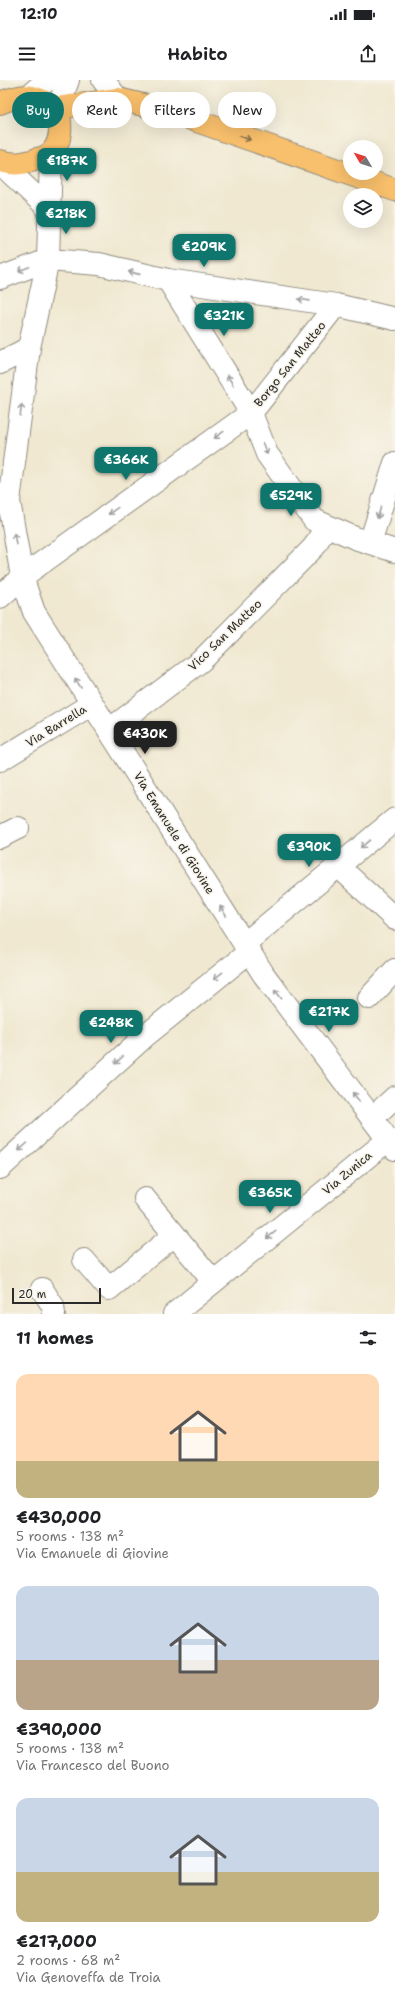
<!DOCTYPE html>
<html lang="en">
<head>
<meta charset="utf-8">
<style>
	:root { --surface:#fff; --page:#f2f2f2; --text:#202124; --muted:#757577; --accent:#0f766e }
	body { margin:0; font-family:"Shantell Sans",sans-serif; background:var(--page); color:var(--text); height:100vh; display:flex; flex-direction:column; font-size:15px; white-space:nowrap }
	* { box-sizing:border-box; margin:0 }
	p { font-size:13px; color:var(--muted) }
	.icon { flex:none; width:22px; height:22px; fill:none; stroke:currentColor; stroke-width:2; stroke-linecap:round; stroke-linejoin:round }
	.map { position:relative; height:1234px; overflow:hidden }
	.details { display:flex; flex-direction:column; background:var(--surface); flex:1 }
	.details>* { flex:none }
	.top-card { position:absolute; left:12px; top:12px; width:371px; height:36px; display:flex; gap:8px }
	.needle { width:26px; rotate:309deg }
	.buttons { position:absolute; left:343px; top:60px; display:grid; gap:8px }
	.buttons a { display:grid; place-items:center; width:40px; height:40px; border-radius:50%; background:var(--surface); box-shadow:0 4px 16px #0002; font-size:20px }
	.scale { position:absolute; left:12px; bottom:10px; width:89px; box-sizing:border-box; padding-left:4px; border:2px solid #2b2b2b; border-top:0; font-size:11px; line-height:14px; white-space:nowrap; color:#2b2b2b; -webkit-text-stroke:3px #f7f3e8; paint-order:stroke }
	.price { position:absolute; translate:-50% -34px; padding:0 9px; border-radius:8px; background:var(--accent); color:#fff; font-size:13px; line-height:26px; filter:drop-shadow(0 1px 2px #0008) }
	.price::after { content:''; position:absolute; left:50%; top:24px; width:12px; height:9px; margin-left:-6px; background:inherit; clip-path:polygon(0 0,100% 0,50% 100%) }
	.price.active { background:#222; color:#fff }
	ul { padding:0; list-style:none }
	li { display:grid; align-content:center; gap:8px; height:212px; padding:0 16px }
	li span { display:grid; place-items:center; height:124px; border-radius:12px; color:#555 }
	li>.icon { margin-inline-start:auto }
	span .icon { width:72px; height:72px; fill:#fffc; stroke-width:1 }
	li b { font-size:17px }
	h2 { display:flex; justify-content:space-between; align-items:center; height:48px; padding:0 16px; font-size:17px }
	.tag { padding:0 14px; border-radius:18px; background:var(--surface); box-shadow:0 4px 16px #0002; font-size:14px; line-height:36px }
	.tag.active { background:var(--accent); color:#fff }
	.status { display:flex; justify-content:space-between; align-items:center; height:28px; padding:0 20px; background:var(--surface); direction:ltr }
	.status svg { height:11px; fill:currentColor }
	header { display:flex; justify-content:space-between; align-items:center; height:52px; padding:0 16px; background:var(--surface); font-size:18px; font-weight:600 }
	.map>svg:first-child { display:block }
</style>
</head>
<body>
<div class="status"><b>12:10</b><svg viewBox="0 0 49 12"><path d="M0 12V9h3v3zM5 12V6h3v6zM10 12V3h3v9zM15 12V0h3v12zM26 1h20v11H26zM47 4h2v5h-2z"/></svg></div>
<header><svg class="icon" aria-label="menu" viewBox="0 0 24 24"><path d="M4 6h16M4 12h16M4 18h16"/></svg>Habito<svg class="icon" aria-label="share" viewBox="0 0 24 24"><path d="M12 15V3M7 8l5-5 5 5M5 13v7h14v-7"/></svg></header>
<div class="map">
<svg width="395" height="1234" viewBox="0 0 395 1234">
	<rect width="100%" height="100%" fill="#f7f3e8"/>
	<filter id="ink" filterUnits="userSpaceOnUse"><feTurbulence type="fractalNoise" baseFrequency=".025" numOctaves="2"/><feDisplacementMap in="SourceGraphic" scale="8" xChannelSelector="R" yChannelSelector="G"/><feConvolveMatrix kernelMatrix="1 2 1 2 8 2 1 2 1" color-interpolation-filters="sRGB"/></filter>
	<filter id="wash" filterUnits="userSpaceOnUse"><feTurbulence type="fractalNoise" baseFrequency=".012" numOctaves="4" result="noise"/><feDisplacementMap in="SourceGraphic" scale="16" xChannelSelector="R" yChannelSelector="G"/><feGaussianBlur stdDeviation="0.9" result="paint"/><feColorMatrix in="noise" values="0 0 0 0 0 0 0 0 0 0 0 0 0 0 0 0 0 1.4 0 .05"/><feComposite in="paint" operator="in"/></filter>
	<g filter="url(#wash)">
		<rect width="100%" height="100%" fill="#f0e8d0"/>
	</g>
	<g filter="url(#ink)">
		<g fill="none" stroke-linecap="round" stroke-linejoin="round">
			<g stroke="#8e8a7e" stroke-width="24">
				<path id="minor" d="M103,0L118,19
					M30,15L47,0
					M58,28L68,0
					M51,74L48,180L29,268L9,421L22,497L34,532L264,895L395,1069
					M0,83L49,129
					M0,198L48,180L99,184L168,200L336,225L395,239
					M168,200L251,333L267,374L314,440L355,458L395,471
					M0,283L29,268
					M370,463L395,383
					M0,517L22,497L251,333L336,225
					M109,650L201,581L314,467L326,446
					M0,680L92,624
					M0,757L18,748
					M338,786L395,839
					M244,864L395,739
					M369,918L395,890
					M372,1038L395,1017
					M0,1088L144,957L249,872
					M145,1119L213,1201
					M84,1180L109,1209L174,1155
					M42,1209L53,1226L54,1234
					M174,1234L388,1060"/>
			</g>
			<g stroke="#8e8a7e" stroke-width="24">
				<path id="major" d="M0,23C28,11 32,16 58,28
					M58,28L118,19L168,31L395,110
					M0,81C14,85 23,84 37,79C41,78 48,76 51,73C63,61 61,43 58,28"/>
			</g>
			<use href="#minor" stroke="#fff" stroke-width="22"/>
			<use href="#major" stroke="#f8bf6c" stroke-width="22"/>
		</g>
		<defs><path id="oneway-shaft" d="M-6 0H5M1.5-3L5.5 0L1.5 3" fill="none" stroke-width="1.6" stroke-linecap="round" stroke-linejoin="round"/></defs>
		<use stroke="#876e48" href="#oneway-shaft" transform="translate(245 58) rotate(19)"/>
		<g stroke="#a0a0a0">
			<use href="#oneway-shaft" transform="translate(24 189) rotate(159)"/>
			<use href="#oneway-shaft" transform="translate(134 193) rotate(-167)"/>
			<use href="#oneway-shaft" transform="translate(304 220) rotate(-172)"/>
			<use href="#oneway-shaft" transform="translate(230 300) rotate(-122)"/>
			<use href="#oneway-shaft" transform="translate(21 330) rotate(-82)"/>
			<use href="#oneway-shaft" transform="translate(219 355) rotate(144)"/>
			<use href="#oneway-shaft" transform="translate(265 369) rotate(67)"/>
			<use href="#oneway-shaft" transform="translate(113 431) rotate(144)"/>
			<use href="#oneway-shaft" transform="translate(379 433) rotate(107)"/>
			<use href="#oneway-shaft" transform="translate(15 459) rotate(-100)"/>
			<use href="#oneway-shaft" transform="translate(78 603) rotate(-122)"/>
			<use href="#oneway-shaft" transform="translate(365 764) rotate(141)"/>
			<use href="#oneway-shaft" transform="translate(223 831) rotate(-122)"/>
			<use href="#oneway-shaft" transform="translate(218 896) rotate(141)"/>
			<use href="#oneway-shaft" transform="translate(278 914) rotate(-127)"/>
			<use href="#oneway-shaft" transform="translate(119 980) rotate(138)"/>
			<use href="#oneway-shaft" transform="translate(356 1017) rotate(-127)"/>
			<use href="#oneway-shaft" transform="translate(23 1067) rotate(138)"/>
			<use href="#oneway-shaft" transform="translate(271 1155) rotate(142)"/>
		</g>
	</g>
	<g text-anchor="middle" stroke-width="3" stroke-linejoin="round" paint-order="stroke">
		<g font-size="12" fill="#2b2b2b" stroke="#f7f3e8">
			<text transform="translate(290 284) rotate(-51)" y="4">Borgo San Matteo</text>
			<text transform="translate(225 555) rotate(-44)" y="4">Vico San Matteo</text>
			<text transform="translate(56 646) rotate(-32)" y="4">Via Barrella</text>
			<text transform="translate(174 753) rotate(58)" y="4">Via Emanuele di Giovine</text>
			<text transform="translate(347 1093) rotate(-40)" y="4">Via Zunica</text>
		</g>
	</g>
</svg>
<div class="buttons">
<a><svg class="needle" viewBox="-14 -14 28 28"><path d="M0-13l5 13h-10z" fill="#e53935"/><path d="M0 13l5-13h-10z" fill="#757577"/></svg></a>
<a><svg class="icon" aria-label="layers" viewBox="0 0 24 24"><path d="M12 4l9 5-9 5-9-5zM3 14l9 5 9-5"/></svg></a>
</div>
<div class="scale">20 m</div>
<b class="price" style="left:67px;top:102px">€187K</b>
<b class="price" style="left:66px;top:155px">€218K</b>
<b class="price" style="left:204px;top:188px">€209K</b>
<b class="price" style="left:224px;top:257px">€321K</b>
<b class="price" style="left:126px;top:401px">€366K</b>
<b class="price" style="left:291px;top:437px">€529K</b>
<b class="price active" style="left:145px;top:675px">€430K</b>
<b class="price" style="left:309px;top:788px">€390K</b>
<b class="price" style="left:329px;top:953px">€217K</b>
<b class="price" style="left:111px;top:964px">€248K</b>
<b class="price" style="left:270px;top:1134px">€365K</b>
<div class="top-card">
<a class="tag active">Buy</a>
<a class="tag">Rent</a>
<a class="tag">Filters</a>
<a class="tag">New</a>
</div>
</div>
<section class="details">
<h2>11 homes<svg class="icon" aria-label="filters" viewBox="0 0 24 24"><path d="M4 7h16M4 17h16"/><circle cx="9" cy="7" r="2"/><circle cx="15" cy="17" r="2"/></svg></h2>
<ul>
<li><span style="background:linear-gradient(#ffd9b3 70%,#c2b280 0)"><svg class="icon" aria-label="home" viewBox="0 0 24 24"><path d="M3 11l9-7 9 7M6 9v11h12V9"/></svg></span><div><b>€430,000</b><p>5 rooms · 138 m²</p><p>Via Emanuele di Giovine</p></div></li>
<li><span style="background:linear-gradient(#c9d6e8 60%,#b9a48a 0)"><svg class="icon" aria-label="home" viewBox="0 0 24 24"><path d="M3 11l9-7 9 7M6 9v11h12V9"/></svg></span><div><b>€390,000</b><p>5 rooms · 138 m²</p><p>Via Francesco del Buono</p></div></li>
<li><span style="background:linear-gradient(#c9d6e8 60%,#c2b280 0)"><svg class="icon" aria-label="home" viewBox="0 0 24 24"><path d="M3 11l9-7 9 7M6 9v11h12V9"/></svg></span><div><b>€217,000</b><p>2 rooms · 68 m²</p><p>Via Genoveffa de Troia</p></div></li>
</ul>
</section>
</body>
</html>
